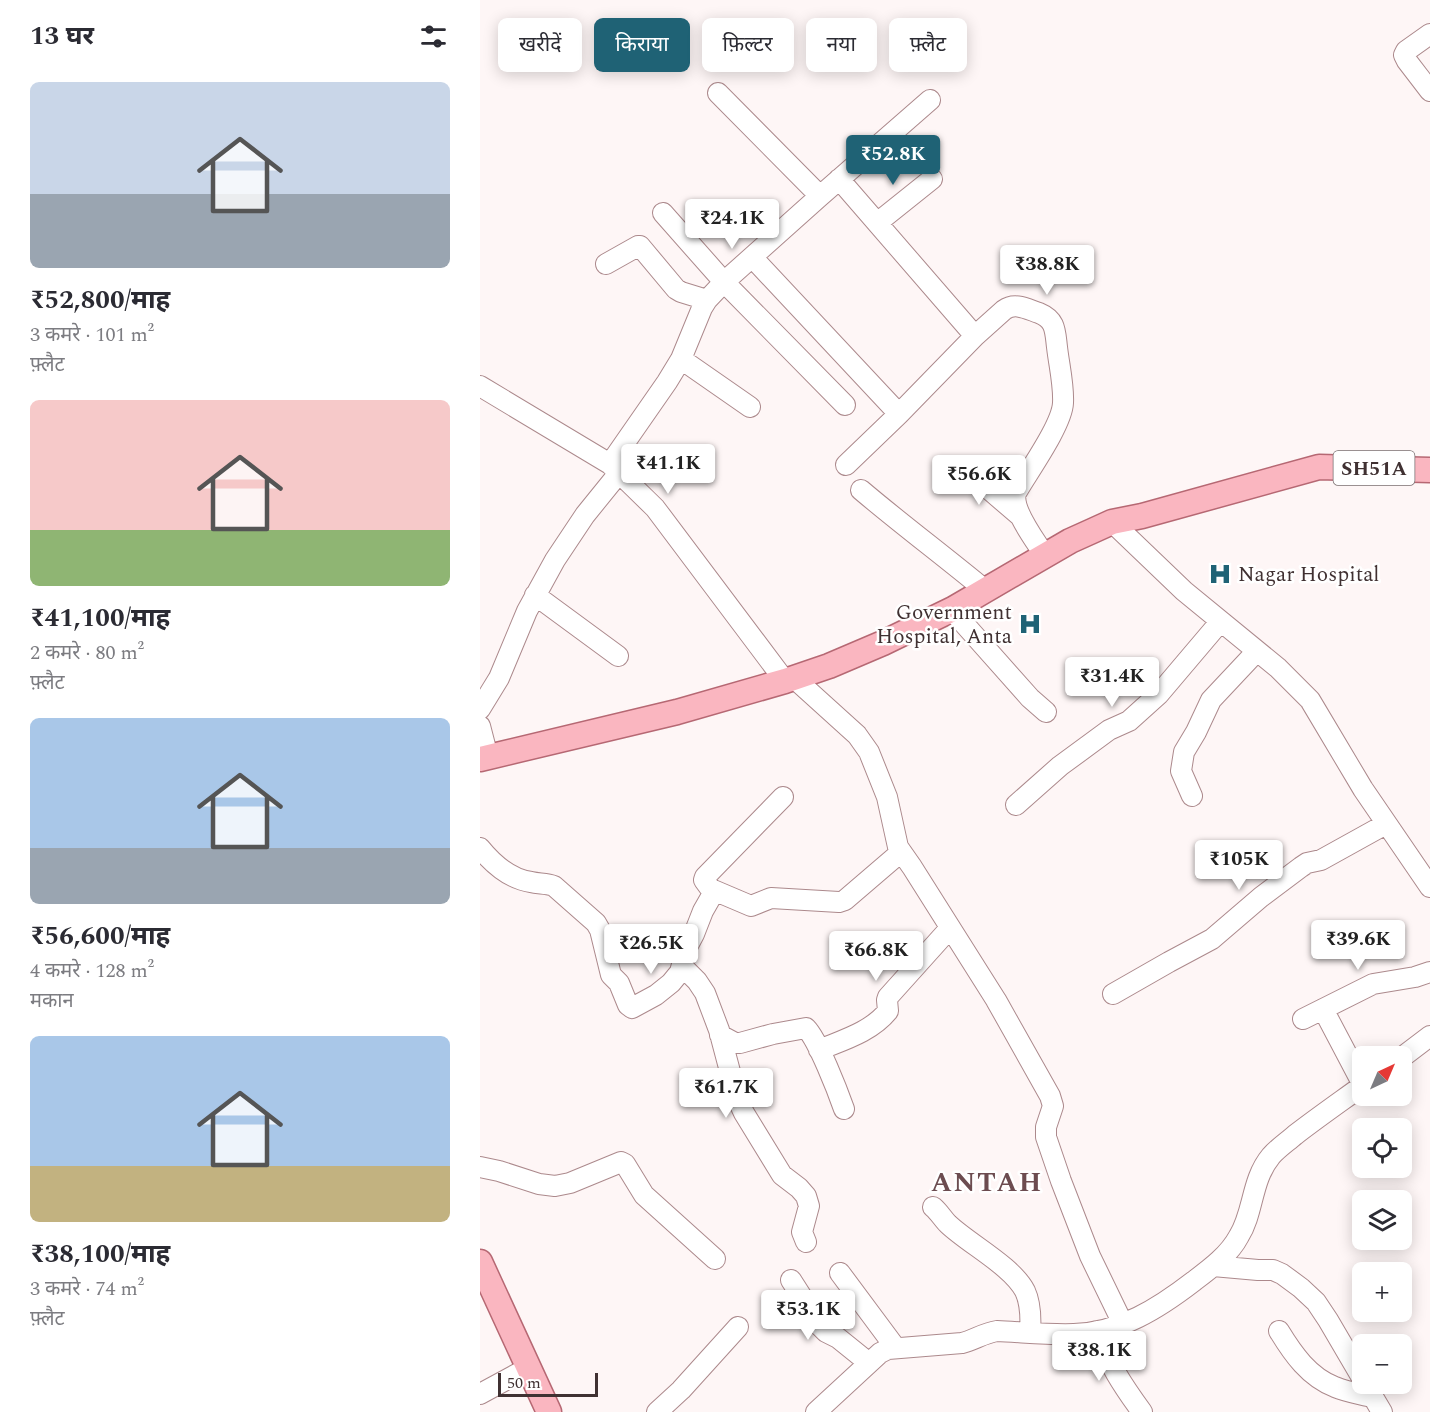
<!DOCTYPE html>
<html lang="hi">
<head>
<meta charset="utf-8">
<style>
	:root { --surface:#fff; --page:#f2f2f3; --text:#2b2b33; --muted:#7c7c81; --accent:#1f6275 }
	body { margin:0; font-family:Spectral,"Noto Sans Devanagari",serif; background:var(--page); color:var(--text); height:100vh; display:flex; flex-direction:column; font-size:22px; white-space:nowrap }
	* { box-sizing:border-box; margin:0 }
	p { font-size:20px; color:var(--muted) }
	.icon { flex:none; width:33px; height:33px; fill:none; stroke:currentColor; stroke-width:2; stroke-linecap:round; stroke-linejoin:round }
	.map { position:relative; flex:1; overflow:hidden }
	.sheet { display:flex; flex-direction:column; background:var(--surface); width:480px }
	.sheet>* { flex:none }
	.guide { position:absolute; left:18px; top:18px; width:570px; height:54px; display:flex; gap:12px }
	.needle { width:39px; rotate:44deg }
	.buttons { position:absolute; left:872px; top:1046px; display:grid; gap:12px }
	.buttons a { display:grid; place-items:center; width:60px; height:60px; border-radius:9px; background:var(--surface); box-shadow:0 3px 15px #0003; font-size:30px }
	.scale { position:absolute; left:18px; bottom:15px; width:100px; box-sizing:border-box; padding-left:6px; border:3px solid #403132; border-top:0; font-size:16px; line-height:21px; white-space:nowrap; color:#403132; -webkit-text-stroke:4px #fff; paint-order:stroke }
	.price { position:absolute; translate:-50% -51px; padding:0 14px; border-radius:6px; background:#fff; color:#222; font-size:20px; line-height:39px; filter:drop-shadow(0 2px 3px #0008) }
	.price::after { content:''; position:absolute; left:50%; top:36px; width:18px; height:14px; margin-left:-9px; background:inherit; clip-path:polygon(0 0,100% 0,50% 100%) }
	.price.on { background:var(--accent); color:#fff }
	ul { padding:0; list-style:none }
	li { display:grid; align-content:center; gap:12px; height:318px; padding:0 30px }
	li span { display:grid; place-items:center; height:186px; border-radius:9px; color:#555 }
	li>.icon { margin-inline-start:auto }
	span .icon { width:108px; height:108px; fill:#fffc; stroke-width:1 }
	li b { font-size:26px }
	h2 { display:flex; justify-content:space-between; align-items:center; height:72px; padding:0 30px; font-size:26px }
	.chip { padding:0 21px; border-radius:9px; background:var(--surface); box-shadow:0 3px 15px #0003; font-size:21px; line-height:54px }
	.chip.on { background:var(--accent); color:#fff }
	main { display:flex; flex:1; min-height:0 }
	.map>svg:first-child { display:block }
</style>
</head>
<body>
<main>
<section class="sheet">
<h2>13 घर<svg class="icon" aria-label="filters" viewBox="0 0 24 24"><path d="M4 7h16M4 17h16"/><circle cx="9" cy="7" r="2"/><circle cx="15" cy="17" r="2"/></svg></h2>
<ul>
<li><span style="background:linear-gradient(#c9d6e8 60%,#9aa5b1 0)"><svg class="icon" aria-label="home" viewBox="0 0 24 24"><path d="M3 11l9-7 9 7M6 9v11h12V9"/></svg></span><div><b>₹52,800/माह</b><p>3 कमरे · 101 m²</p><p>फ़्लैट</p></div></li>
<li><span style="background:linear-gradient(#f6c9c9 70%,#8fb573 0)"><svg class="icon" aria-label="home" viewBox="0 0 24 24"><path d="M3 11l9-7 9 7M6 9v11h12V9"/></svg></span><div><b>₹41,100/माह</b><p>2 कमरे · 80 m²</p><p>फ़्लैट</p></div></li>
<li><span style="background:linear-gradient(#a9c7e8 70%,#9aa5b1 0)"><svg class="icon" aria-label="home" viewBox="0 0 24 24"><path d="M3 11l9-7 9 7M6 9v11h12V9"/></svg></span><div><b>₹56,600/माह</b><p>4 कमरे · 128 m²</p><p>मकान</p></div></li>
<li><span style="background:linear-gradient(#a9c7e8 70%,#c2b280 0)"><svg class="icon" aria-label="home" viewBox="0 0 24 24"><path d="M3 11l9-7 9 7M6 9v11h12V9"/></svg></span><div><b>₹38,100/माह</b><p>3 कमरे · 74 m²</p><p>फ़्लैट</p></div></li>
</ul>
</section>
<div class="map">
<svg width="950" height="1412" viewBox="0 0 950 1412">
	<rect width="100%" height="100%" fill="#fef6f6"/>
	<g fill="none" stroke-linecap="round" stroke-linejoin="round">
		<g stroke="#ac898c" stroke-width="22">
			<path id="minor" d="M950,34L926,51L924,55L927,61L950,91
				M238,93L340,196
				M359,179L495,336
				M183,213L244,282L365,405
				M397,223L452,179
				M272,257L419,414
				M126,264L158,246H160L196,289L201,292L227,300
				M201,359L270,407
				M0,386L130,464L175,508L305,681
				M130,464L187,382L201,359L222,308L227,300L244,282L339,197L450,100
				M366,465L419,414L495,336L524,310C535,302 547,309 559,313C576,320 575,331 577,347C579,365 584,385 583,403C582,425 548,472 536,493C531,510 556,541 565,556
				M483,467L540,516
				M381,490C421,524 464,556 505,590
				M632,522L704,591L798,668L830,700L883,789L950,887
				M55,595L138,656
				M471,609L550,698L566,712
				M314,678L377,735L389,752L407,797L418,847L432,867L516,1000L570,1096L573,1106L566,1127V1137L581,1181L610,1256L643,1324
				M0,709L19,678L47,611L75,560L105,515L139,473
				M0,726L8,757
				M712,796L701,771L704,752L716,732L731,700L777,651
				M536,805L580,766L629,730L649,721L679,694L740,622
				M0,848C13,864 30,879 51,882C59,884 66,883 74,886L116,923L120,930L131,975L139,983L148,1005L152,1008L176,995L191,983L200,972L206,949L214,934L223,911L231,897L232,891L224,880L225,877L303,797
				M231,889L271,906L291,898L359,902L365,900L421,852
				M202,966L217,981L225,993L239,1030L257,1098L264,1113L302,1175L319,1188L326,1196L329,1206L322,1232L326,1242
				M633,994L689,962L732,939L781,897L821,867L827,863L841,860L906,824
				M843,1009L882,1083
				M823,1019L893,984L935,977L950,972
				M240,1035L255,1043H260L293,1034L326,1028C338,1040 358,1092 364,1109
				M339,1050C363,1040 391,1032 408,1011L407,1000L408,997L470,928
				M921,1058L950,1036
				M0,1167L19,1171L59,1184L75,1186L90,1183L141,1162L145,1164L164,1195L235,1259
				M453,1207C459,1212 463,1219 468,1224C489,1244 532,1266 545,1291C551,1304 551,1319 550,1333
				M733,1266L778,1270H793L802,1274L821,1288L836,1302L848,1320L882,1378
				M360,1273L415,1347
				M311,1280L341,1327L346,1332L358,1338L389,1363
				M617,1331C627,1362 643,1386 662,1412
				M799,1331C813,1354 829,1377 855,1387C867,1392 880,1394 892,1397
				M886,1385L902,1412
				M0,1394L48,1368
				M177,1412L201,1390L258,1327
				M336,1412L400,1353L408,1349L482,1343C494,1340 504,1333 517,1331C542,1332 569,1335 594,1334C640,1333 679,1308 714,1281C730,1269 749,1255 759,1236C774,1212 771,1180 791,1156C798,1148 807,1142 815,1135C837,1118 860,1102 882,1086"/>
		</g>
		<g stroke="#b66873" stroke-width="27">
			<path id="major" d="M0,759L197,712L305,681L349,666L403,643L473,609L590,541L610,532L632,522L662,516L839,467L950,470
				M0,1262L69,1412"/>
		</g>
		<use href="#minor" stroke="#fff" stroke-width="20"/>
		<use href="#major" stroke="#fab6c0" stroke-width="24"/>
	</g>
	<defs>
		<g id="hospital-bare" transform="scale(1.8)"><path d="M-5-5h3v3.5h4V-5h3V5h-3V1.5h-4V5h-3Z" fill="#1f6275" stroke="#fff" stroke-width="2.5" paint-order="stroke"/></g>
	</defs>
	<g fill-rule="evenodd">
		<use href="#hospital-bare" x="740" y="574"/>
		<use href="#hospital-bare" x="550" y="624"/>
	</g>
	<g text-anchor="middle" stroke-width="5" stroke-linejoin="round" paint-order="stroke">
		<rect fill="#fff" stroke="#796f70" stroke-width="1.5" x="853.5" y="451" width="81" height="34" rx="4.5"/>
		<g font-size="20" font-weight="bold" fill="#403132">
			<text x="894" y="475">SH51A</text>
		</g>
		<g font-size="21" fill="#403132" stroke="#fff" text-anchor="start">
			<text x="758" y="581">Nagar Hospital</text>
			<text x="532" y="619" text-anchor="end">Government<tspan x="532" dy="24">Hospital, Anta</tspan></text>
		</g>
		<g font-size="27" font-weight="bold" letter-spacing="1.5" fill="#6c4c50" stroke="#fff">
			<text x="507" y="1191">ANTAH</text>
		</g>
	</g>
</svg>
<div class="buttons">
<a><svg class="needle" viewBox="-14 -14 28 28"><path d="M0-13l5 13h-10z" fill="#e53935"/><path d="M0 13l5-13h-10z" fill="#7c7c81"/></svg></a>
<a><svg class="icon" aria-label="locate" viewBox="0 0 24 24"><circle cx="12" cy="12" r="6"/><path d="M12 2v4M12 18v4M2 12h4M18 12h4"/></svg></a>
<a><svg class="icon" aria-label="layers" viewBox="0 0 24 24"><path d="M12 4l9 5-9 5-9-5zM3 14l9 5 9-5"/></svg></a>
<a>+</a>
<a>−</a>
</div>
<div class="scale">50 m</div>
<b class="price on" style="left:413px;top:186px">₹52.8K</b>
<b class="price" style="left:252px;top:250px">₹24.1K</b>
<b class="price" style="left:567px;top:296px">₹38.8K</b>
<b class="price" style="left:188px;top:495px">₹41.1K</b>
<b class="price" style="left:499px;top:506px">₹56.6K</b>
<b class="price" style="left:632px;top:708px">₹31.4K</b>
<b class="price" style="left:759px;top:891px">₹105K</b>
<b class="price" style="left:878px;top:971px">₹39.6K</b>
<b class="price" style="left:171px;top:975px">₹26.5K</b>
<b class="price" style="left:396px;top:982px">₹66.8K</b>
<b class="price" style="left:246px;top:1119px">₹61.7K</b>
<b class="price" style="left:328px;top:1341px">₹53.1K</b>
<b class="price" style="left:619px;top:1382px">₹38.1K</b>
<div class="guide">
<a class="chip">खरीदें</a>
<a class="chip on">किराया</a>
<a class="chip">फ़िल्टर</a>
<a class="chip">नया</a>
<a class="chip">फ़्लैट</a>
</div>
</div>
</main>
</body>
</html>
